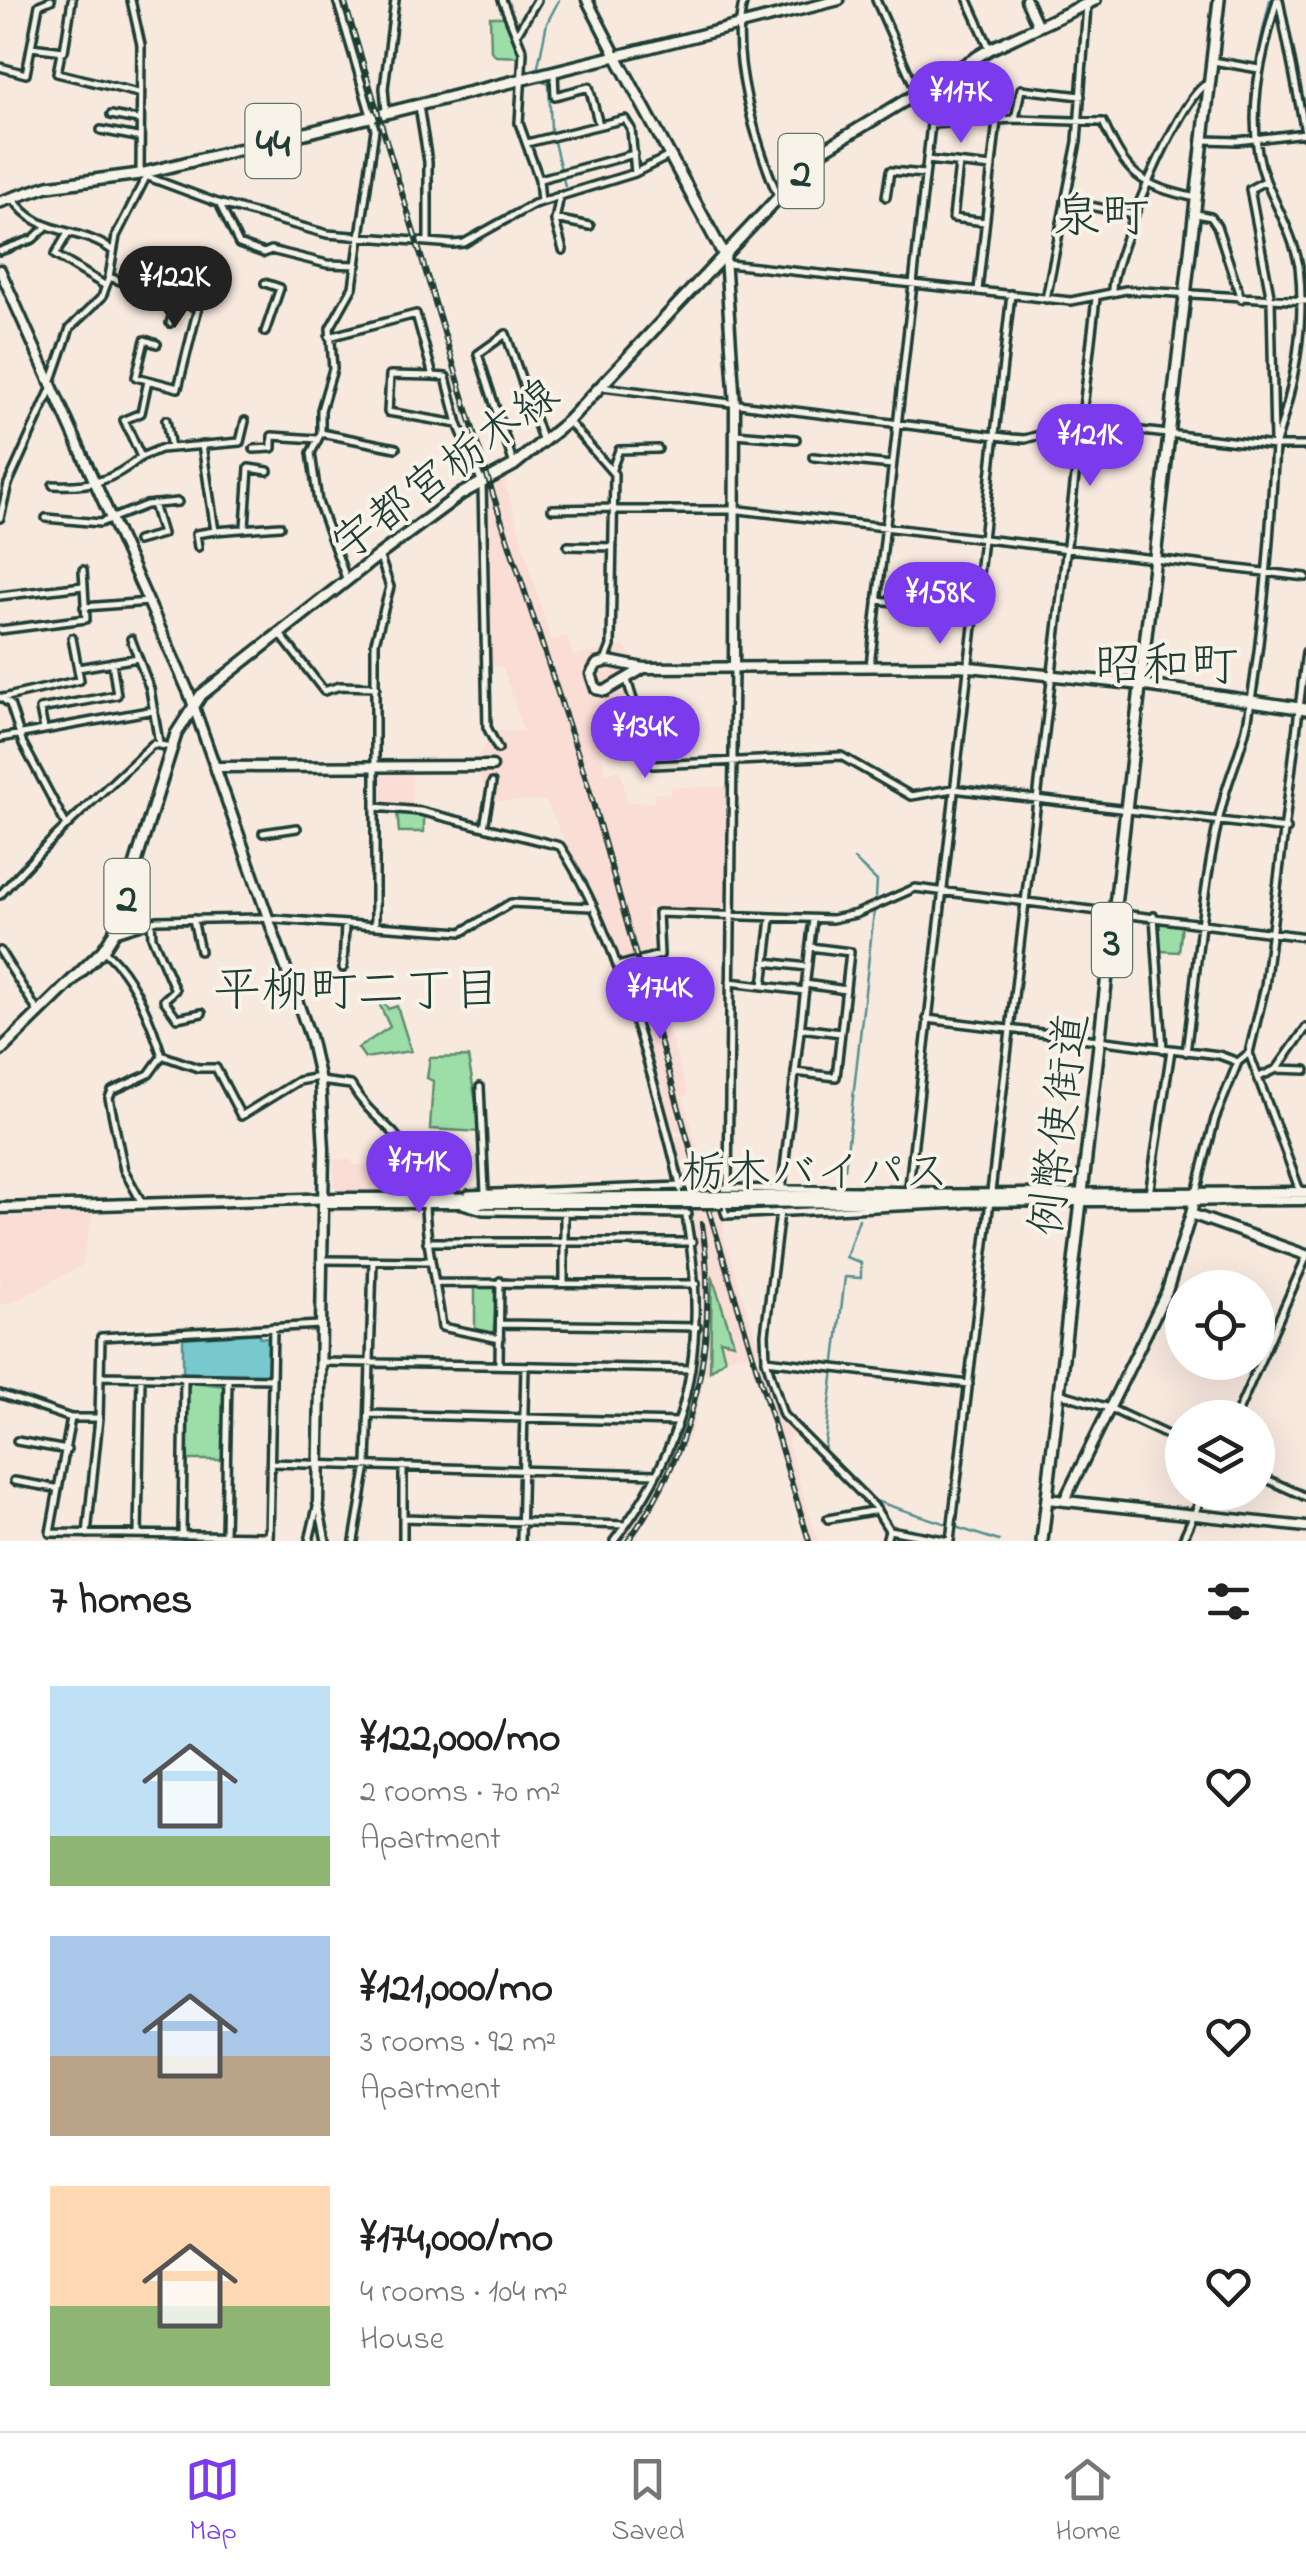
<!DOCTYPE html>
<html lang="en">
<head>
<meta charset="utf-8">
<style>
	:root { --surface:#fff; --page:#f6f6f6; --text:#222; --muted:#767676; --line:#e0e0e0; --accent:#7c3aed }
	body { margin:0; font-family:"Indie Flower","Klee One",sans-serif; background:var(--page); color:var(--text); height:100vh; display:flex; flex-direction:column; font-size:38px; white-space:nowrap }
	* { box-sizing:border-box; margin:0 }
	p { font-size:32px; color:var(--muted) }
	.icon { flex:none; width:55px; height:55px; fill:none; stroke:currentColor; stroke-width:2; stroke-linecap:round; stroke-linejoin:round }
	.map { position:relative; height:1541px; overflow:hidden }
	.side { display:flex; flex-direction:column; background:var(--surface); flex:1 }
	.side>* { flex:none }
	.buttons { position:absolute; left:1165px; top:1270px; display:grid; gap:20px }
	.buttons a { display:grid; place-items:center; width:110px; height:110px; border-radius:50%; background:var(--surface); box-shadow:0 10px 40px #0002; font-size:50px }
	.price { position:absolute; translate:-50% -85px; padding:0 22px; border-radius:35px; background:var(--accent); color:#fff; font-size:32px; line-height:65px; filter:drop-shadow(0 2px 5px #0008) }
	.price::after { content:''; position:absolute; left:50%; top:60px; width:30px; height:22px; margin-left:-15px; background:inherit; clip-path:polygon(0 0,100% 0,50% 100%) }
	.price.active { background:#222; color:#fff }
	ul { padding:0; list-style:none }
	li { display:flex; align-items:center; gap:30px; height:250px; padding:0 50px }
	li span { display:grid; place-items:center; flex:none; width:280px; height:200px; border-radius:0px; color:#555 }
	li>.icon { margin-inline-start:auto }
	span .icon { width:120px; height:120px; fill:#fffc; stroke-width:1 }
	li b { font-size:42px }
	h2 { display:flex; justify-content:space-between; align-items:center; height:120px; padding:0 50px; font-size:42px }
	.tab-bar { display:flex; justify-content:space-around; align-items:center; height:140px; border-top:2px solid var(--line); background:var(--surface); font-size:28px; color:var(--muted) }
	.tab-bar a { display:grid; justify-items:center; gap:5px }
	.tab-bar .active { color:var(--accent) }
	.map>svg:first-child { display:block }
</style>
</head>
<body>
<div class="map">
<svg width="1306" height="1541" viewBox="0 0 1306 1541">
	<rect width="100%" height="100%" fill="#f8e9df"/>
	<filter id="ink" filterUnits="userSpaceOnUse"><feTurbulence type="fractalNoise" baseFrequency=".01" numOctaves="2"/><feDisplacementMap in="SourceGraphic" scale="20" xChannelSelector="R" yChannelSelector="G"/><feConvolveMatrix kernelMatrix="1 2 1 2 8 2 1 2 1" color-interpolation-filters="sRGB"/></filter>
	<g filter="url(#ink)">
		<path fill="#faddd5" d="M504,479L551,640L567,636L573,656L622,646L636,659L638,676L628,697L590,710L606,773L620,770L628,802H654L655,793L670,794V787H728L727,913L646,909L653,955L620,961L546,801H490L479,776L478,756L492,737L489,731H523L503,668L491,665L486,609V485Z
			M378,775H412V806L380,805Z
			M658,959L665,1019L688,1094L683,1097L694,1133L671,1131L624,967Z
			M671,1136H694L719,1217L725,1218L724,1235L760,1351L727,1358L698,1380L693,1377L702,1302L691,1210Z
			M334,1159H352L353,1165L411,1166L412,1191L340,1192L334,1186Z
			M93,1213L82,1265L14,1302L0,1305V1217Z
			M761,1358L780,1414L796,1433L787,1440L818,1541H806L750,1360Z
			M704,1381L692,1430L663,1495L634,1541H618L663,1467L690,1390Z"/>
		<path fill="#9ddda7" stroke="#5e8d6e" stroke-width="2.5" d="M490,17H507L522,57L496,56L491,51Z
			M397,811L424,815V832H399Z
			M1158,923L1182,924L1179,952L1161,951Z
			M382,998L388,1009L397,1006L411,1051L365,1058L358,1048L390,1027L378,1001Z
			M468,1057L481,1132L430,1129L433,1081L427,1078L430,1058Z
			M712,1276L734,1343L720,1340L725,1359L710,1371Z
			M475,1283L498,1288L493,1335L475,1332Z
			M192,1382L225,1386L223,1460H186L188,1386Z"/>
		<path fill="#77c9ce" stroke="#549190" stroke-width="2.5" d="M258,1333L260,1338L268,1337L269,1372L265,1375L183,1374V1338Z"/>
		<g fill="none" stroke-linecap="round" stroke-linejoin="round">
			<path stroke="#549190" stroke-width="2.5" d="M1270,0C1257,54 1241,118 1259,173C1267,198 1280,222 1291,246
				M537,71L547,23L559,0
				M537,79L549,84L551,130L565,186
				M854,859L877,881L876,897
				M845,1169L874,912
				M845,1473L824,1453L845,1277L861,1278V1263L846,1257L859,1219
				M872,1500L999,1541"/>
			<g stroke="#1f3d34" stroke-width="12">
				<path id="minor" d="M131,0L141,45L140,174L218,203L327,234L453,244L464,243L534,204L635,173L671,155
					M337,0L375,129L353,287L330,328L333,369L321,410V433L311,453L318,502L347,581
					M502,0L523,52L519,123L539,179L541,202
					M744,0C728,52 757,147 778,196
					M968,0L990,49
					M1279,0L1306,137
					M518,32L537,0
					M31,47L64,51L72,0
					M61,53L57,73L138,93
					M1213,61L1259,69
					M0,67L26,74L39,5L51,0
					M554,71L555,96L589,87L599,125
					M419,106L428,162V242
					M386,111L384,88L395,0
					M111,115L138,120
					M1015,119L1021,89L1081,96
					M931,124L1015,119L1103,122C1127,175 1138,185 1196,198
					M101,130L137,137
					M1204,140L1237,141L1305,133
					M527,143L625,119L631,129L635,173
					M927,160L992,167
					M959,164L953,218L985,222
					M145,179L116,236L109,277L198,308L178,388L136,377L145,340L157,344
					M540,179L634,154
					M1265,181L1250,189L1271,300L1274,443
					M560,195L555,221L563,250
					M886,197L890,171L925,174
					M13,198C37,237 80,226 113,251
					M1065,201L1135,215
					M219,203L239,244L264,253L271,250L327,264L357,265
					M1197,214L1211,217L1217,226L1241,299
					M555,219L590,226
					M68,233L55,255L106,286
					M0,251L33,239L45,228
					M728,264L1071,301L1126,290L1306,301
					M978,290L997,120
					M1112,292C1110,262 1181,93 1207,84
					M1046,299L1077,142L1087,5
					M170,323L179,298
					M265,332L280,288L265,283
					M329,337L416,314L433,376L446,377L458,424
					M433,376L390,375L388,412L458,424L482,483L487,727L498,749
					M52,380L70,328L102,297L109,277
					M602,387L1012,438L1025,439L1079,424L1275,446C1270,536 1264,624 1249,713C1245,742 1233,766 1225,794C1202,877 1198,966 1186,1052
					M166,420L171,448
					M568,421L614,474L611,646L606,659
					M321,433L396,448
					M735,434L796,439
					M1275,446C1294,387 1306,327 1299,266C1293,235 1278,210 1266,181C1243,123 1261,56 1277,0
					M1275,446H1306
					M254,449L272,448V436L317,439
					M141,457L160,449L240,442L245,421
					M813,457L892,465
					M514,465L478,354L506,334L542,439
					M612,469L619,450L658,449
					M53,485C91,487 112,481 141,457L124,420L141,413L148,381
					M552,509L614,508
					M614,510H740L1306,577
					M0,518L8,484L51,389
					M46,518L100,523L146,505L178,502
					M245,527L249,468L268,471
					M215,531L280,526
					M137,541L162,534L153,504
					M568,546L613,547
					M198,547L196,534L215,531L202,445
					M0,596L83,586
					M877,600L973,611
					M84,607L149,602
					M0,630L86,619L83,570
					M280,634L324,691L340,686L376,687
					M131,639L150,689L159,743
					M870,666L931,124L876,0
					M78,668L138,658
					M627,680L653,765L841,756L911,796L953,789L1287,829
					M0,697L10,704L23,744L65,823
					M3,698L80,680L72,638
					M44,729L40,709L117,695L112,662
					M0,738L154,710
					M375,807L420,811L560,846C603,911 626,989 648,1064C698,1237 735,1384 614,1541
					M484,827L492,783
					M263,833L297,828
					M0,895C48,840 101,794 153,744L172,747
					M1154,916L1163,1049
					M193,919L200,951
					M151,922L152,937L175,990L164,1000L177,1018L202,1013
					M375,925V642L390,587L379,555
					M115,933L157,920L261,918L462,932L511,903L591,907
					M103,950C133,973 151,1021 162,1056L149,1074L112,1091L109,1098L124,1170L142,1203
					M0,951L38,1012
					M766,962L807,967
					M618,966L660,955L658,913L832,919L856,914L915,888L1306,937
					M343,968L345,925
					M730,982L805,991
					M805,984L846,990
					M763,986L771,919
					M927,1019L1219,1055L1238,1062
					M800,1028L841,1033
					M1249,1053L1300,1191
					M164,1056L198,1068H216L241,1116L298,1081L319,1077
					M1277,1069L1306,1028
					M795,1072L836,1077L850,952L810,947
					M1259,1077L1277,1069L1306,1070
					M320,1081L351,1085C381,1135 413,1125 414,1197
					M480,1087L485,1192
					M728,1186L734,667
					M782,1186L813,919
					M933,1191L717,1188L726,1215L962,1204
					M1196,1193L1215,1119L1238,1062L1249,1053L1265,986L1306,652
					M468,1194L680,1186
					M1149,1194L1171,1050
					M908,1195L1011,294
					M425,1205C426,1248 437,1286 442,1327L500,1339
					M463,1205L483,1211L688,1214
					M780,1212L765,1334L766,1360L969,1384
					M427,1242H692
					M324,1260L429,1261
					M564,1282V1212
					M435,1283L696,1284
					M500,1324L697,1327
					M766,1360L783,1415L874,1506L889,1530L886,1541
					M321,1362L691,1369
					M499,1365L500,1281
					M100,1376L272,1379
					M1059,1393L1109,1408L1182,1442
					M0,1394L71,1418H99
					M369,1414L677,1422
					M71,1418L50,1533L269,1536
					M1235,1418L1306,1258
					M17,1441L67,1450
					M271,1463L656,1474
					M1258,1475L1306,1497
					M14,1481L55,1488
					M319,1506L326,1541
					M403,1518L625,1525
					M828,1519L877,1510
					M889,1530L949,1541
					M87,1534L99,1418L101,1337L320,1325
					M138,1534L141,1377
					M182,1534L184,1378
					M225,1535L228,1379
					M269,1541L273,1327
					M309,1541L318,1503
					M354,1541L367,1465L373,1261
					M403,1541V1466
					M521,1541L525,1366
					M950,1541L1096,298
					M1182,1541L1204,1492"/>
			</g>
			<g stroke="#1f3d34" stroke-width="15">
				<path id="tertiary" d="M587,0L616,56L839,0
					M1026,0L1037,24
					M725,257L735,405L734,667
					M0,270L189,693L310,1037L320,1081L324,1149L318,1503
					M217,767L492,766
					M1195,1196L1191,1214L1306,1255
					M1047,1499L1306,1527
					M1064,1501L1167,1291L1191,1214"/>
			</g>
			<g stroke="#1f3d34" stroke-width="15">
				<path id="secondary" d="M644,668L605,691L596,689L591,674L597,664L609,661L644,668L960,666L1142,685
					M723,1196L1306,1192
					M328,1203H682
					M724,1203L1306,1200
					M0,1208L338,1198L681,1197"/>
			</g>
			<g stroke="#1f3d34" stroke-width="16">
				<path id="primary" d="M0,202L48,186L140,174L616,56L725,257
					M1142,685L1306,709
					M0,1051L103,950L114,933L176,734L201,695L379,555L461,494L514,465L568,421L822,151L990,49L1095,0
					M1042,1541L1219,0"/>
			</g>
			<use href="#minor" stroke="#f7f3e8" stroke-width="5"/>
			<use href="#tertiary" stroke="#f7f3e8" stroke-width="8"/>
			<use href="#secondary" stroke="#f7f3e8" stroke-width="8"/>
			<use href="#primary" stroke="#f7f3e8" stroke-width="9"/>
			<g stroke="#1f3d34" stroke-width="6">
				<path id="rail" d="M344,0L488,479L588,785L689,1144L809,1541
					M628,1541C696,1447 719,1338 702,1224"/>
			</g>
			<use href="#rail" stroke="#f7f3e8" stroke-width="2.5" stroke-dasharray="8" stroke-linecap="butt"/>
			<g stroke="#1f3d34" stroke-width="15" stroke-linecap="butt">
				<path id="secondary-bridge" d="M681,1197L723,1196
					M682,1203H724"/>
			</g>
			<use href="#secondary-bridge" stroke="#f7f3e8" stroke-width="8"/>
		</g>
	</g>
	<g text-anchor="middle" stroke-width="8" stroke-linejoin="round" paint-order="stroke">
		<g fill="#f7f3e8" stroke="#60746a" stroke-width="2.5">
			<rect x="245.5" y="104" width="55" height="74" rx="8"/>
			<rect x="778.5" y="134" width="45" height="74" rx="8"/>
			<rect x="104.5" y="859" width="45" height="74" rx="8"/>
			<rect x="1092" y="903" width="40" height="74" rx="8"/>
		</g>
		<g font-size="42" font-weight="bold" fill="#1f3d34">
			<text x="273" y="156">44</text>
			<text x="801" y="186">2</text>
			<text x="127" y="911">2</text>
			<text x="1112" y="955">3</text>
		</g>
		<g font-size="45" fill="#1f3d34" stroke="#f7f3e8">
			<text transform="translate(444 468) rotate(-37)" y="16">宇都宮栃木線</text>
			<text transform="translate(1057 1124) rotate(-83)" y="16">例幣使街道</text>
			<text x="815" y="1186">栃木バイパス</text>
		</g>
		<g font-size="48" fill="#1f3d34" stroke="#f7f3e8">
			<text x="1101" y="231">泉町</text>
			<text x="1166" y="680">昭和町</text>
			<text x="357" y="1005">平柳町二丁目</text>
		</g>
	</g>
</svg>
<div class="buttons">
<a><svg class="icon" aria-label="locate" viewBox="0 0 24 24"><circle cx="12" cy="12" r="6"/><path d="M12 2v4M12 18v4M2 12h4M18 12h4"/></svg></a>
<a><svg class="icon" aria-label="layers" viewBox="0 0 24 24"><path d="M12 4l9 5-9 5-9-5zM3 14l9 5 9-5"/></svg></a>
</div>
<b class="price" style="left:961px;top:146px">¥117K</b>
<b class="price active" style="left:175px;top:331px">¥122K</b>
<b class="price" style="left:1090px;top:489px">¥121K</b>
<b class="price" style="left:940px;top:647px">¥158K</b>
<b class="price" style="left:645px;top:781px">¥134K</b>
<b class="price" style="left:660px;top:1042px">¥174K</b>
<b class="price" style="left:419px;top:1216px">¥171K</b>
</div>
<section class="side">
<h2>7 homes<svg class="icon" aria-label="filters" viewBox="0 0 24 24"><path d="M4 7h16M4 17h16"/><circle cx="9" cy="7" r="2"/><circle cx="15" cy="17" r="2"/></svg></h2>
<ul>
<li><span style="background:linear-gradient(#bfe0f5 75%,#8fb573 0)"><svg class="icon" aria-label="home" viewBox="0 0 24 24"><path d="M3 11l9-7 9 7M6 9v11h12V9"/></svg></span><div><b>¥122,000/mo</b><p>2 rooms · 70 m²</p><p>Apartment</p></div><svg class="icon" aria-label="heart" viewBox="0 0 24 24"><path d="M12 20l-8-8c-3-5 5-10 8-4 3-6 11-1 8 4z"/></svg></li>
<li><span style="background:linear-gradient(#a9c7e8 60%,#b9a48a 0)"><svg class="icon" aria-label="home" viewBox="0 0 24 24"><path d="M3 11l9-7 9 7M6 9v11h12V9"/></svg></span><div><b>¥121,000/mo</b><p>3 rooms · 92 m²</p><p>Apartment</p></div><svg class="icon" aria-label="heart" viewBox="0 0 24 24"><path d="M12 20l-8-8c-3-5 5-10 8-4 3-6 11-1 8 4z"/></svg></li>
<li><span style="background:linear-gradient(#ffd9b3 60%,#8fb573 0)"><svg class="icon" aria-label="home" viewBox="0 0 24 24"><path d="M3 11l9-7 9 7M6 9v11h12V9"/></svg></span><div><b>¥174,000/mo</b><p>4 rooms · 104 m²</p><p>House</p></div><svg class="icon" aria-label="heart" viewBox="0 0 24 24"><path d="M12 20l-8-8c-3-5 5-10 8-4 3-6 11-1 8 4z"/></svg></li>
</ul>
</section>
<nav class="tab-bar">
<a class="active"><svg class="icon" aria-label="map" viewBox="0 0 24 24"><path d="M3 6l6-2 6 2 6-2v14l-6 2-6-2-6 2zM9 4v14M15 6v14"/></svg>Map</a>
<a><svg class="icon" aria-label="saved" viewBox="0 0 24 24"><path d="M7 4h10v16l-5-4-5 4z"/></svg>Saved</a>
<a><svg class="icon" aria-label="home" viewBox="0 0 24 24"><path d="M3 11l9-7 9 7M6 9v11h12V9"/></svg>Home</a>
</nav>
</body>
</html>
